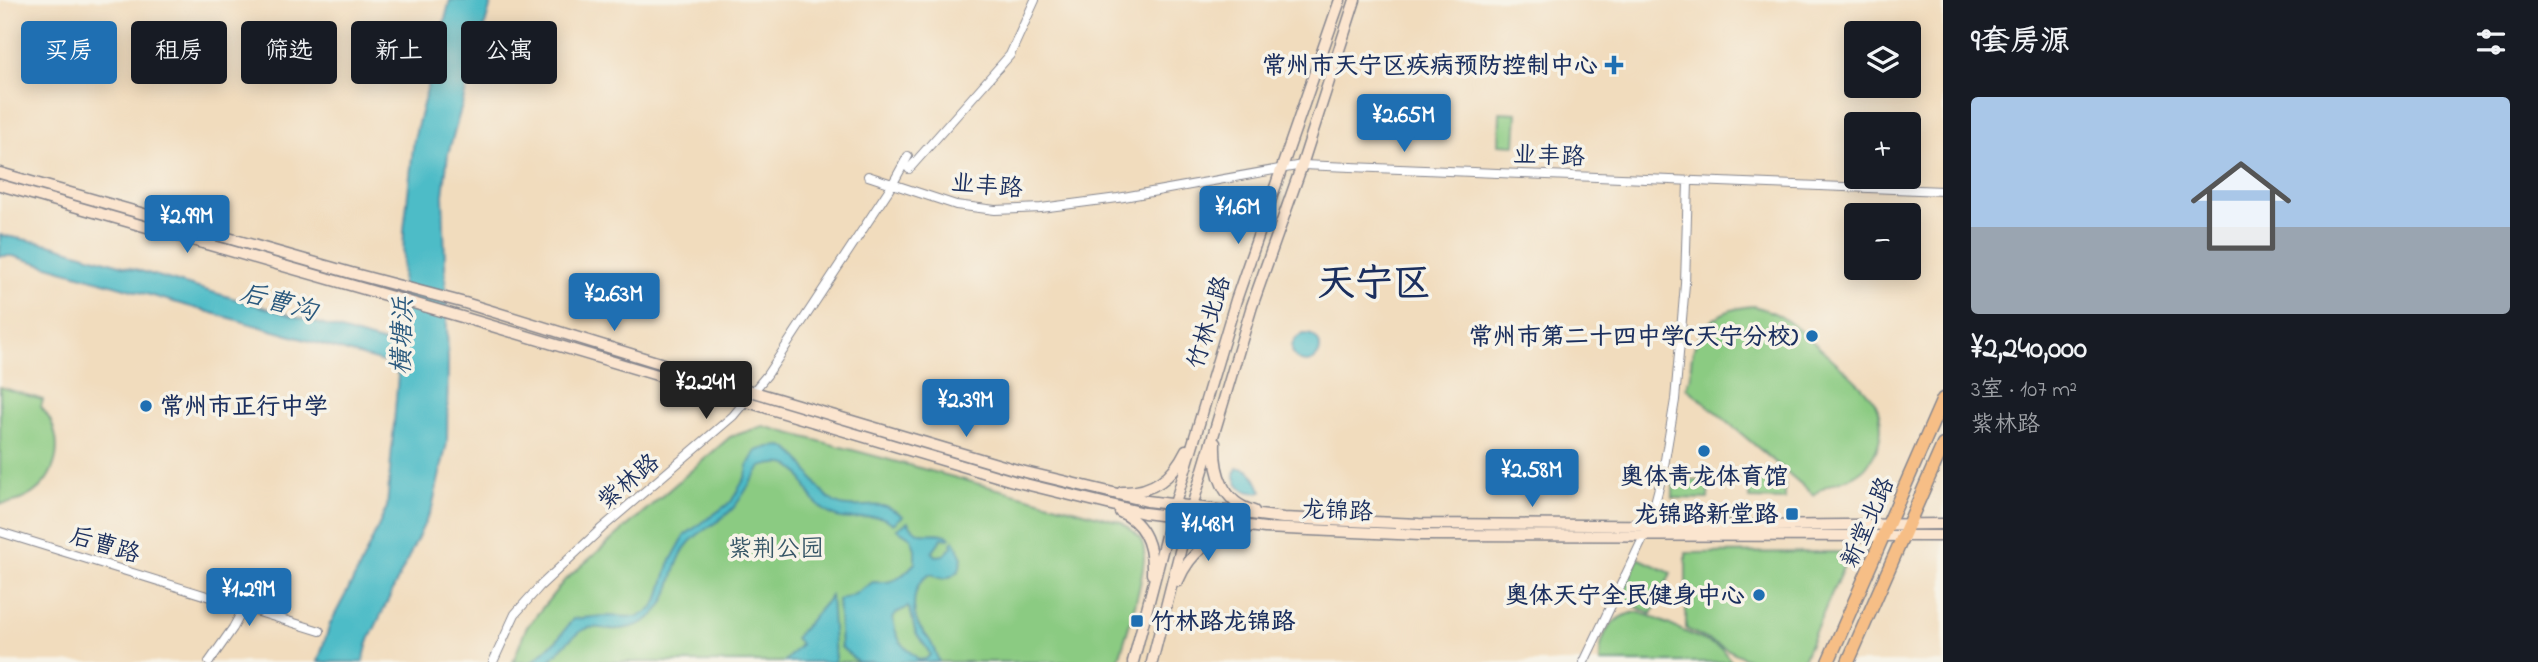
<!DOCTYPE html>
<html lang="zh">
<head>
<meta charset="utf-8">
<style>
	:root { --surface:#171b24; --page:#242831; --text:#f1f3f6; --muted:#9ea1a6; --accent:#1f6fb2 }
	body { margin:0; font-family:"Indie Flower","LXGW WenKai TC",sans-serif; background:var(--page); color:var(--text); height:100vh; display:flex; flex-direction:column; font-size:26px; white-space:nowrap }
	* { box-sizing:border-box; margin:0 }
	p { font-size:23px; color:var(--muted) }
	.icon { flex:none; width:38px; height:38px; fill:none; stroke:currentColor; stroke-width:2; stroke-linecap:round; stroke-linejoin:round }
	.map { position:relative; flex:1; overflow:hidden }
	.details { display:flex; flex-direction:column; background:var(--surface); width:595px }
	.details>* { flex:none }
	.hud { position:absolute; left:21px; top:21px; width:665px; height:63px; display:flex; gap:14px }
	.buttons { position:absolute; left:1844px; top:21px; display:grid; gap:14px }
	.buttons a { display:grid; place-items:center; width:77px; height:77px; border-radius:7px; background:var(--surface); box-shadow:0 4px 18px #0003; font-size:35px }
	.price { position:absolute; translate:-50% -60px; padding:0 16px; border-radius:7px; background:var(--accent); color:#fff; font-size:23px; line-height:46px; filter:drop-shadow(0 2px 4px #0008) }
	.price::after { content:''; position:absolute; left:50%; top:42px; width:21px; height:16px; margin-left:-10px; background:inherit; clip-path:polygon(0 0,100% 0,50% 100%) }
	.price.current { background:#222; color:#fff }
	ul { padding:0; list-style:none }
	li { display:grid; align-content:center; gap:14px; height:371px; padding:0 28px }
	li span { display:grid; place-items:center; height:217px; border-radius:7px; color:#555 }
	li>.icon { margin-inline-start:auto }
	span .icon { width:126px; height:126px; fill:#fffc; stroke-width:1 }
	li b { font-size:30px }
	h2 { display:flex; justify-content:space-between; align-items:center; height:84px; padding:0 28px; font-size:30px }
	.pill { padding:0 24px; border-radius:7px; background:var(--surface); box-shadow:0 4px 18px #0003; font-size:24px; line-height:63px }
	.pill.current { background:var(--accent); color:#fff }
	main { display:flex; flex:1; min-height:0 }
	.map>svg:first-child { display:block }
</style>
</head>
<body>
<main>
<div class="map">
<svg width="1943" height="662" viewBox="0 0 1943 662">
	<rect width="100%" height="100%" fill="#f7f3e8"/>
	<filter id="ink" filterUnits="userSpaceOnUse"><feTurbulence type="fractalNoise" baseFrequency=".0143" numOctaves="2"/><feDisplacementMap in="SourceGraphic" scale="14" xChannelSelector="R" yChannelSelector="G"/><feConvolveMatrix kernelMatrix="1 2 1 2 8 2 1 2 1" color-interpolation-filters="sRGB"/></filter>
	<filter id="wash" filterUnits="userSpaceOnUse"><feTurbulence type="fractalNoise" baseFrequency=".00686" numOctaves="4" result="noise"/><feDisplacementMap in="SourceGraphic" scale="28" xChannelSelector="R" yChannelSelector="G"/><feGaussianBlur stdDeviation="1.57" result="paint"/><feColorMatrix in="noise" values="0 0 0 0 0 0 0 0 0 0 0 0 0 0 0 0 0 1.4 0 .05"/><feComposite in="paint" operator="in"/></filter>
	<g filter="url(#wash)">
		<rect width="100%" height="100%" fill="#f1dcbd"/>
		<path fill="#8bcb82" stroke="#537d70" stroke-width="2" d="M1500,112L1517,113L1515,145L1499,144Z
			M1754,306C1763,309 1772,311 1780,316C1796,325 1868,389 1875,403C1885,423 1882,446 1868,464C1854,483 1828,479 1814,495L1686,387C1694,378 1689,368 1692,356C1699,322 1722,308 1754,306Z
			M0,387L43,400L41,407C75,445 51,502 0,504Z
			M763,426L1121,522C1129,528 1140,534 1143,545C1150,565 1125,638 1118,662H513L526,628L564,581L730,437Z
			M1673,480L1709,481L1708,499L1673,498Z
			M1750,481H1785V500L1749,499Z
			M1843,552L1846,561L1802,662H1753L1686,629V553Z
			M1638,558L1671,573L1652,614L1619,599Z
			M1637,612L1650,616L1721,648L1732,662H1600C1599,636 1610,616 1637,612Z"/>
		<path fill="#4ebcc7" stroke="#347692" stroke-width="2" fill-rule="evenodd" d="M450,0H492L448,154L443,195L448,361L447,443L432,508L368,642L363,662H318L330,624L358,571L387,507L398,375L390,364L13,256H0V235L49,244L388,344L400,339L404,230L414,139Z
			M1292 348a14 14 0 1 1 28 0a14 14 0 1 1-28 0Z
			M783,446C808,459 811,487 834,502C846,510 869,504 883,506C890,508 897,512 903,516L893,524C875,508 857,524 837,517C792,501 815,450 761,467C751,480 744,495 734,507C720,524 697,530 685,548C669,572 674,599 650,618C639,627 623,630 610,629C602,629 596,626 588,628C574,632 559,652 548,662H532L557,640L573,619L604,616L638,617L652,609L659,598L669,564L685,535L731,502L746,476L749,463L756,451L769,447Z
			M1237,468C1253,467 1257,481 1262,492C1246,494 1238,489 1234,474Z
			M908,522C921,543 934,527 950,537L948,539L942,538L932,552L935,556L944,555L952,547L951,543L954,540L962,558L959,571C950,578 942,582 932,574C914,579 911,606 917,622C919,629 927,635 930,641C934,647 936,655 939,662H858L841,647L838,600L853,595L873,582C894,584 901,578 915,563V549L911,538L897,529ZM908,607C913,614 912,621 915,630C918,639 927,645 930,655L926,659L919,660C903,645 896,642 893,618L896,613Z
			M831,596L835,660L833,662H784L801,644L795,638Z"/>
	</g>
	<g filter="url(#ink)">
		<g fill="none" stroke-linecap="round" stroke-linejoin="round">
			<g stroke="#86868e" stroke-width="10">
				<path id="street" d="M909,169L1010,55L1035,0
					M868,176L956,205L995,210L1041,208L1118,198L1302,165L1943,191
					M0,532L320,631
					M209,662L233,628L261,576
					M493,662L515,614L540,586L602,528L733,416L767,375L892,185L908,156
					M1584,662L1649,526L1663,472L1675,400L1685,284L1688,182"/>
			</g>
			<g stroke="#86868e" stroke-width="13">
				<path id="secondary" d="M0,173L351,273L465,303L754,392L1017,470L1147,501L1283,518L1419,524L1742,526L1943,524
					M0,185L462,317L1013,481L1144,513L1265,528L1420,535L1943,536
					M1215,443C1214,471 1222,503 1254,511
					M1122,492C1152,493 1173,477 1186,450
					M1120,512C1146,523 1153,549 1152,574
					M1178,581C1191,550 1213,536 1245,531
					M1133,662L1171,517L1236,300L1340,0
					M1152,662L1188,520L1252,306L1302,165L1355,0"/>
			</g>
			<g stroke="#86868e" stroke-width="15">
				<path id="primary" d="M1828,662L1943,399
					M1848,662L1943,445"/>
			</g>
			<use href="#street" stroke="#fff" stroke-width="8"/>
			<use href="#secondary" stroke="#fbe5cf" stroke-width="10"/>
			<use href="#primary" stroke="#f6be86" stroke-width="12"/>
		</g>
	</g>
	<g fill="#1f6fb2" stroke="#f7f3e8" stroke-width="2.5">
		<path d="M1610.5 54.5h7v7h7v7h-7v7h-7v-7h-7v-7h7z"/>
		<circle cx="1812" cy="336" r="7"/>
		<circle cx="146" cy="406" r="7"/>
		<circle cx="1704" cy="451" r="7"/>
		<rect x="1785" y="507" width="14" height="14" rx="3.5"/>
		<circle cx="1759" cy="595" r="7"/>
		<rect x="1130" y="614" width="14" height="14" rx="3.5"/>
	</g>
	<g text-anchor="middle" stroke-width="7" stroke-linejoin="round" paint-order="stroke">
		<g font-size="24" font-weight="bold" fill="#1b2f5e" stroke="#f7f3e8" text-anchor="end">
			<text x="1598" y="73">常州市天宁区疾病预防控制中心</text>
			<text x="1798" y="344">常州市第二十四中学(天宁分校)</text>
			<text x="160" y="414" text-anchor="start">常州市正行中学</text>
			<text x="1704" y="484" text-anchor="middle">奥体青龙体育馆</text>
			<text x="1778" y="522">龙锦路新堂路</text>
			<text x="1745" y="603">奥体天宁全民健身中心</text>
			<text x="1151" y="629" text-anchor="start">竹林路龙锦路</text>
		</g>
		<g font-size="24" fill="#1b2f5e" stroke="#f7f3e8">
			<text transform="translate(1549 155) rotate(2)" y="8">业丰路</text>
			<text transform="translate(987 185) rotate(5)" y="8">业丰路</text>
			<text transform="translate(1208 322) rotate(-73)" y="8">竹林北路</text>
			<text transform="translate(628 481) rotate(-40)" y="8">紫林路</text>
			<text transform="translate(1337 510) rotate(2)" y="8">龙锦路</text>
			<text transform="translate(1867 522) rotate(-66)" y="8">新堂北路</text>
			<text transform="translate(105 544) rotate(17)" y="8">后曹路</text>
		</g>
		<g font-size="24" fill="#375667" stroke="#f7f3e8">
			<text x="776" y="556">紫荆公园</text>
		</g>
		<g font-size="26" font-style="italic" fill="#2a597e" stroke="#f7f3e8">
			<text transform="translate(279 301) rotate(16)" y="9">后曹沟</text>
			<text transform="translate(401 336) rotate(-88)" y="9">横塘浜</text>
		</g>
		<g font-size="38" font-weight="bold" fill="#1b2f5e" stroke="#f7f3e8">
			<text x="1374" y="295">天宁区</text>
		</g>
	</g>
</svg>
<div class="buttons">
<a><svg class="icon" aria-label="layers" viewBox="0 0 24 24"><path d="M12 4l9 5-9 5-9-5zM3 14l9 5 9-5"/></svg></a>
<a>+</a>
<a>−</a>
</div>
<b class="price" style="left:1404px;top:154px">¥2.65M</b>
<b class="price" style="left:1238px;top:246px">¥1.6M</b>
<b class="price" style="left:187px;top:255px">¥2.99M</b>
<b class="price" style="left:614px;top:333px">¥2.63M</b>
<b class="price current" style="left:706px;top:421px">¥2.24M</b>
<b class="price" style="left:966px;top:439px">¥2.39M</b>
<b class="price" style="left:1532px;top:509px">¥2.58M</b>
<b class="price" style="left:1208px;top:563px">¥1.48M</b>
<b class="price" style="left:249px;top:628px">¥1.29M</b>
<div class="hud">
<a class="pill current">买房</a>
<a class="pill">租房</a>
<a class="pill">筛选</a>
<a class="pill">新上</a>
<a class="pill">公寓</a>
</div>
</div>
<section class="details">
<h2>9套房源<svg class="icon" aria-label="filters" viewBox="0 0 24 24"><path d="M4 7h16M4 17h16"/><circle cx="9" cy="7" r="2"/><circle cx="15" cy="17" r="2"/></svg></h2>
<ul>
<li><span style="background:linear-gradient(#a9c7e8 60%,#9aa5b1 0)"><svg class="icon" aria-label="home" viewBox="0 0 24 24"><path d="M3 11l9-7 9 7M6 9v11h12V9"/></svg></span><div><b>¥2,240,000</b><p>3室 · 107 m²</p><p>紫林路</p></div></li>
</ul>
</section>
</main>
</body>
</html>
